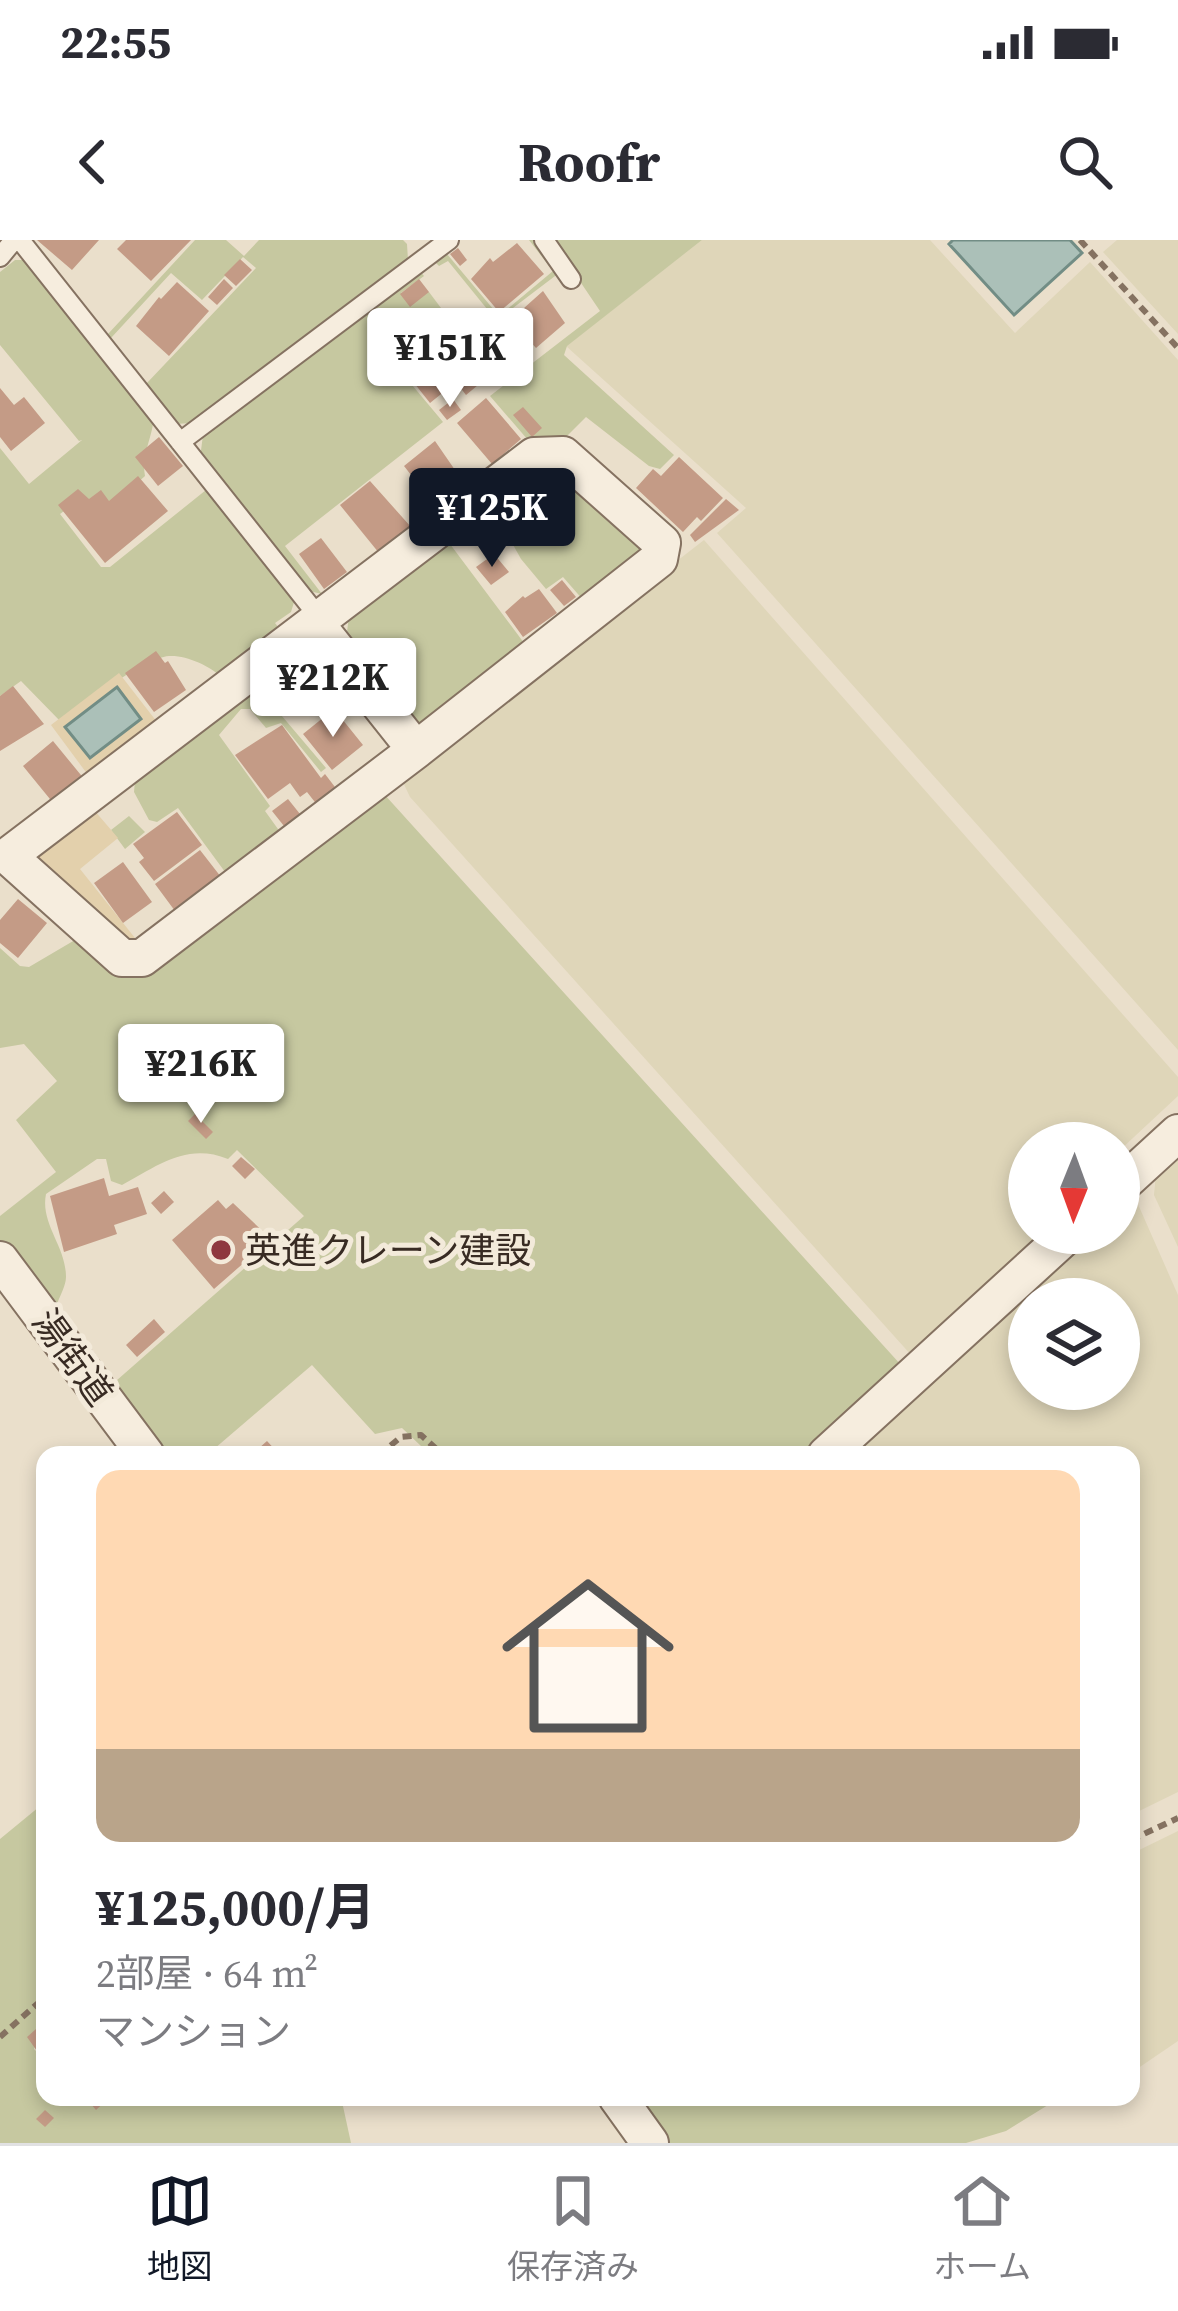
<!DOCTYPE html>
<html lang="ja">
<head>
<meta charset="utf-8">
<style>
	:root { --surface:#fff; --page:#f2f2f3; --text:#2b2b33; --muted:#7c7c81; --line:#e1e1e2; --accent:#111827 }
	body { margin:0; font-family:"Source Serif 4","Noto Sans JP",serif; background:var(--page); color:var(--text); height:100vh; display:flex; flex-direction:column; font-size:45px; white-space:nowrap }
	* { box-sizing:border-box; margin:0 }
	p { font-size:39px; color:var(--muted) }
	.icon { flex:none; width:66px; height:66px; fill:none; stroke:currentColor; stroke-width:2; stroke-linecap:round; stroke-linejoin:round }
	.map { position:relative; flex:1; overflow:hidden }
	.panel { position:absolute; left:36px; top:1206px; width:1104px; height:660px; display:flex; flex-direction:column; background:var(--surface); border-radius:24px; box-shadow:0 6px 18px #0003 }
	.panel>* { flex:none }
	.needle { width:78px; rotate:181deg }
	.controls { position:absolute; left:1008px; top:882px; display:grid; gap:24px }
	.controls a { display:grid; place-items:center; width:132px; height:132px; border-radius:50%; background:var(--surface); box-shadow:0 6px 18px #0003; font-size:60px }
	.price { position:absolute; translate:-50% -102px; padding:0 27px; border-radius:12px; background:#fff; color:#222; font-size:39px; line-height:78px; filter:drop-shadow(0 3px 6px #0008) }
	.price::after { content:''; position:absolute; left:50%; top:72px; width:36px; height:27px; margin-left:-18px; background:inherit; clip-path:polygon(0 0,100% 0,50% 100%) }
	.price.current { background:var(--accent); color:#fff }
	ul { padding:0; list-style:none }
	li { display:grid; align-content:center; gap:24px; height:636px; padding:0 60px }
	li span { display:grid; place-items:center; height:372px; border-radius:24px; color:#555 }
	li>.icon { margin-inline-start:auto }
	span .icon { width:216px; height:216px; fill:#fffc; stroke-width:1 }
	li b { font-size:51px }
	.status { display:flex; justify-content:space-between; align-items:center; height:84px; padding:0 60px; background:var(--surface); direction:ltr }
	.status svg { height:33px; fill:currentColor }
	header { display:flex; justify-content:space-between; align-items:center; height:156px; padding:0 60px; background:var(--surface); font-size:54px; font-weight:700 }
	.dock { display:flex; justify-content:space-around; align-items:center; height:168px; border-top:3px solid var(--line); background:var(--surface); font-size:33px; color:var(--muted) }
	.dock a { display:grid; justify-items:center; gap:6px }
	.dock .current { color:var(--accent) }
	.map>svg:first-child { display:block }
</style>
</head>
<body>
<div class="status"><b>22:55</b><svg viewBox="0 0 49 12"><path d="M0 12V9h3v3zM5 12V6h3v6zM10 12V3h3v9zM15 12V0h3v12zM26 1h20v11H26zM47 4h2v5h-2z"/></svg></div>
<header><svg class="icon" aria-label="back" viewBox="0 0 24 24"><path d="M15 5l-7 7 7 7"/></svg>Roofr<svg class="icon" aria-label="search" viewBox="0 0 24 24"><circle cx="10" cy="10" r="6"/><path d="M15 15l6 6"/></svg></header>
<div class="map">
<svg width="1178" height="1903" viewBox="0 0 1178 1903">
	<rect width="100%" height="100%" fill="#eadfcb"/>
	<path fill="#dfd6b9" fill-rule="evenodd" d="M702,0H930L1015,93L1090,22L1178,120V810L717,293L746,268L566,106Z
		M1117,0H1178V94L1103,12Z
		M704,300L1178,837V856L1119,911V903H1029V993H1049L912,1116L410,557L400,536Z
		M1178,914V1007L1154,955L1156,933Z
		M1128,960L1137,962L1178,1055V1552L1131,1575V1215H841L1092,993H1119V969ZM1029,1059H1119V1149H1029Z
		M1178,1591V1801L1131,1833V1614Z"/>
	<path fill="#c6c8a0" d="M195,0H226L244,16L259,0H403L407,4L408,20L192,183L175,184L146,144L256,28L243,17L202,60L171,33L111,98L108,94Z
		M529,0H534L559,33L501,77L500,85L448,21L439,26L435,22L447,14L499,76L553,31Z
		M552,0H702L567,106L564,115L674,215L660,229L649,226L586,177L559,204L534,207L490,156L600,71Z
		M15,20H25L154,177C152,200 141,214 145,236L117,261L76,262L60,274L101,327H110L206,250L216,253L295,359L291,372L275,383L282,392L222,437C209,426 187,415 169,416C142,418 84,465 61,482L21,441L0,456V208L29,244L82,200L79,201L0,105V32Z
		M420,31L424,36L401,53L429,52L447,76L392,121L443,182L285,306L322,354L309,351L200,218L203,195Z
		M558,228L638,300L642,317L584,361L563,337L546,349L521,319L492,267L535,230Z
		M447,300L527,407L428,486L409,483L346,400L349,376Z
		M270,435L279,447L276,469L326,528L321,532L281,483L266,488L250,469H241L219,495L270,566L265,571L283,596L228,636L178,568L157,582L149,580L134,552L135,540Z
		M384,554L901,1125L808,1215H389L400,1206H421L402,1188L375,1194L312,1125L207,1215H159L108,1148L304,976L237,910L228,919C187,902 157,926 122,945L111,941L106,919H97L46,954C40,984 66,1006 66,1037C66,1045 60,1056 57,1064L44,1065L0,1006V976L56,932L16,880L57,841L24,804L0,808V708L20,726L29,727L80,697L119,731Z
		M129,576L145,592L125,609L111,590Z
		M45,1562V1781L34,1809L42,1817L45,1816V1857H341L351,1903H0V1599Z
		M626,1857H1061L1006,1891L966,1903H659Z"/>
	<path fill="#e3d0ac" d="M119,433L157,482L88,535L51,485Z
		M94,570L118,598L80,629L135,698L120,699L40,632L39,612Z"/>
	<path fill="#abc0b8" stroke="#728d85" stroke-width="3" d="M953,0H1070L1082,13L1014,75L949,4Z
		M117,447L141,479L90,518L65,487Z"/>
	<path fill="#c49b86" d="M37,0H99L72,30Z
		M126,0H191L151,41L117,9Z
		M517,3L544,34L499,72L471,39L490,18L493,22Z
		M458,8L467,20L460,26L450,14Z
		M240,19L252,30L236,46L224,35Z
		M224,39L233,48L217,65L208,57Z
		M419,39L429,52L410,67L400,54Z
		M177,42L209,71L169,116L136,86L159,57L161,59Z
		M543,51L565,83L536,108L514,84L528,72L524,68Z
		M505,84L532,117L497,145L489,136L466,155L456,142L430,163L399,124L443,90L453,102L461,95L473,109Z
		M0,148L14,165L24,157L45,183L11,211L0,197Z
		M486,158L521,199L492,224L457,183Z
		M453,159L461,170L447,180L439,170Z
		M523,167L542,188L532,197L513,175Z
		M159,197L183,226L158,246L135,217Z
		M435,201L466,246L437,268L404,226Z
		M679,217L723,258L701,281L697,277L683,292L636,248L653,229L661,236Z
		M138,236L168,271L105,323L58,265L78,249L89,259L101,250L109,261Z
		M370,241L411,287L379,313L340,265Z
		M726,259L739,270L695,302L690,295Z
		M321,298L347,332L324,349L299,314Z
		M494,314L509,332L491,345L476,327Z
		M562,340L576,357L564,366L550,350Z
		M539,349L557,373L523,397L505,372L523,356L525,358Z
		M156,411L165,423L168,421L186,450L154,472L125,433Z
		M335,438L350,456L336,468L321,449Z
		M13,446L44,484L0,511V456Z
		M334,469L363,505L332,530L303,494Z
		M282,485L321,538L325,534L338,551L318,566L307,552L300,557L290,543L268,559L235,515Z
		M53,501L85,540L54,564L23,526Z
		M288,559L304,579L288,591L272,571Z
		M177,572L202,605L154,641L139,622L144,618L133,604Z
		M200,610L221,637L175,671L155,644Z
		M123,622L152,662L123,683L94,643Z
		M18,659L47,683L18,718L0,703V680Z
		M195,874L213,892L206,899L188,881Z
		M241,917L255,929L245,939L232,926Z
		M104,938L109,956L138,947L147,974L114,985L117,994L64,1012L50,956Z
		M164,951L174,962L161,974L151,963Z
		M218,960L226,969L233,963L271,999L214,1049L172,1000Z
		M154,1079L165,1092L137,1117L126,1105Z
		M267,1201L280,1215H251Z
		M45,1781V1816L42,1818L27,1797Z
		M85,1857H110L96,1870Z
		M45,1870L54,1878L45,1887L36,1879Z"/>
	<g fill="none" stroke-linecap="round" stroke-linejoin="round">
		<g stroke="#857261" stroke-width="22">
			<path id="service" d="M20,0L322,381
				M544,0L571,39
				M0,17L14,0
				M180,202L449,0"/>
		</g>
		<g stroke="#857261" stroke-width="40">
			<path id="minor" d="M563,215L662,303L659,319L416,510L142,718H122L8,616L534,216Z
				M316,384L416,510
				M1119,947L1178,893
				M0,1020L146,1215
				M826,1215L1069,993
				M617,1857L650,1903"/>
		</g>
		<path stroke="#857261" stroke-width="6" stroke-dasharray="9 6" stroke-linecap="butt" d="M1080,0L1178,108
			M379,1215L401,1197L421,1195L443,1215
			M1131,1600L1178,1578
			M0,1797L45,1757"/>
		<use href="#service" stroke="#f6edde" stroke-width="18"/>
		<use href="#minor" stroke="#f6edde" stroke-width="36"/>
	</g>
	<circle fill="#8e383f" stroke="#f3eada" stroke-width="4.5" cx="221" cy="1010" r="12"/>
	<g text-anchor="middle" stroke-width="10" stroke-linejoin="round" paint-order="stroke">
		<g font-size="36" fill="#382b23" stroke="#f3eada" text-anchor="start">
			<text x="245" y="1023">英進クレーン建設</text>
		</g>
		<g font-size="36" fill="#382b23" stroke="#f3eada">
			<text transform="translate(73 1117) rotate(54)" y="13">湯街道</text>
		</g>
	</g>
</svg>
<div class="controls">
<a><svg class="needle" viewBox="-14 -14 28 28"><path d="M0-13l5 13h-10z" fill="#e53935"/><path d="M0 13l5-13h-10z" fill="#7c7c81"/></svg></a>
<a><svg class="icon" aria-label="layers" viewBox="0 0 24 24"><path d="M12 4l9 5-9 5-9-5zM3 14l9 5 9-5"/></svg></a>
</div>
<b class="price" style="left:450px;top:170px">¥151K</b>
<b class="price current" style="left:492px;top:330px">¥125K</b>
<b class="price" style="left:333px;top:500px">¥212K</b>
<b class="price" style="left:201px;top:886px">¥216K</b>
<section class="panel">
<ul>
<li><span style="background:linear-gradient(#ffd9b3 75%,#b9a48a 0)"><svg class="icon" aria-label="home" viewBox="0 0 24 24"><path d="M3 11l9-7 9 7M6 9v11h12V9"/></svg></span><div><b>¥125,000/月</b><p>2部屋 · 64 m²</p><p>マンション</p></div></li>
</ul>
</section>
</div>
<nav class="dock">
<a class="current"><svg class="icon" aria-label="map" viewBox="0 0 24 24"><path d="M3 6l6-2 6 2 6-2v14l-6 2-6-2-6 2zM9 4v14M15 6v14"/></svg>地図</a>
<a><svg class="icon" aria-label="saved" viewBox="0 0 24 24"><path d="M7 4h10v16l-5-4-5 4z"/></svg>保存済み</a>
<a><svg class="icon" aria-label="home" viewBox="0 0 24 24"><path d="M3 11l9-7 9 7M6 9v11h12V9"/></svg>ホーム</a>
</nav>
</body>
</html>
